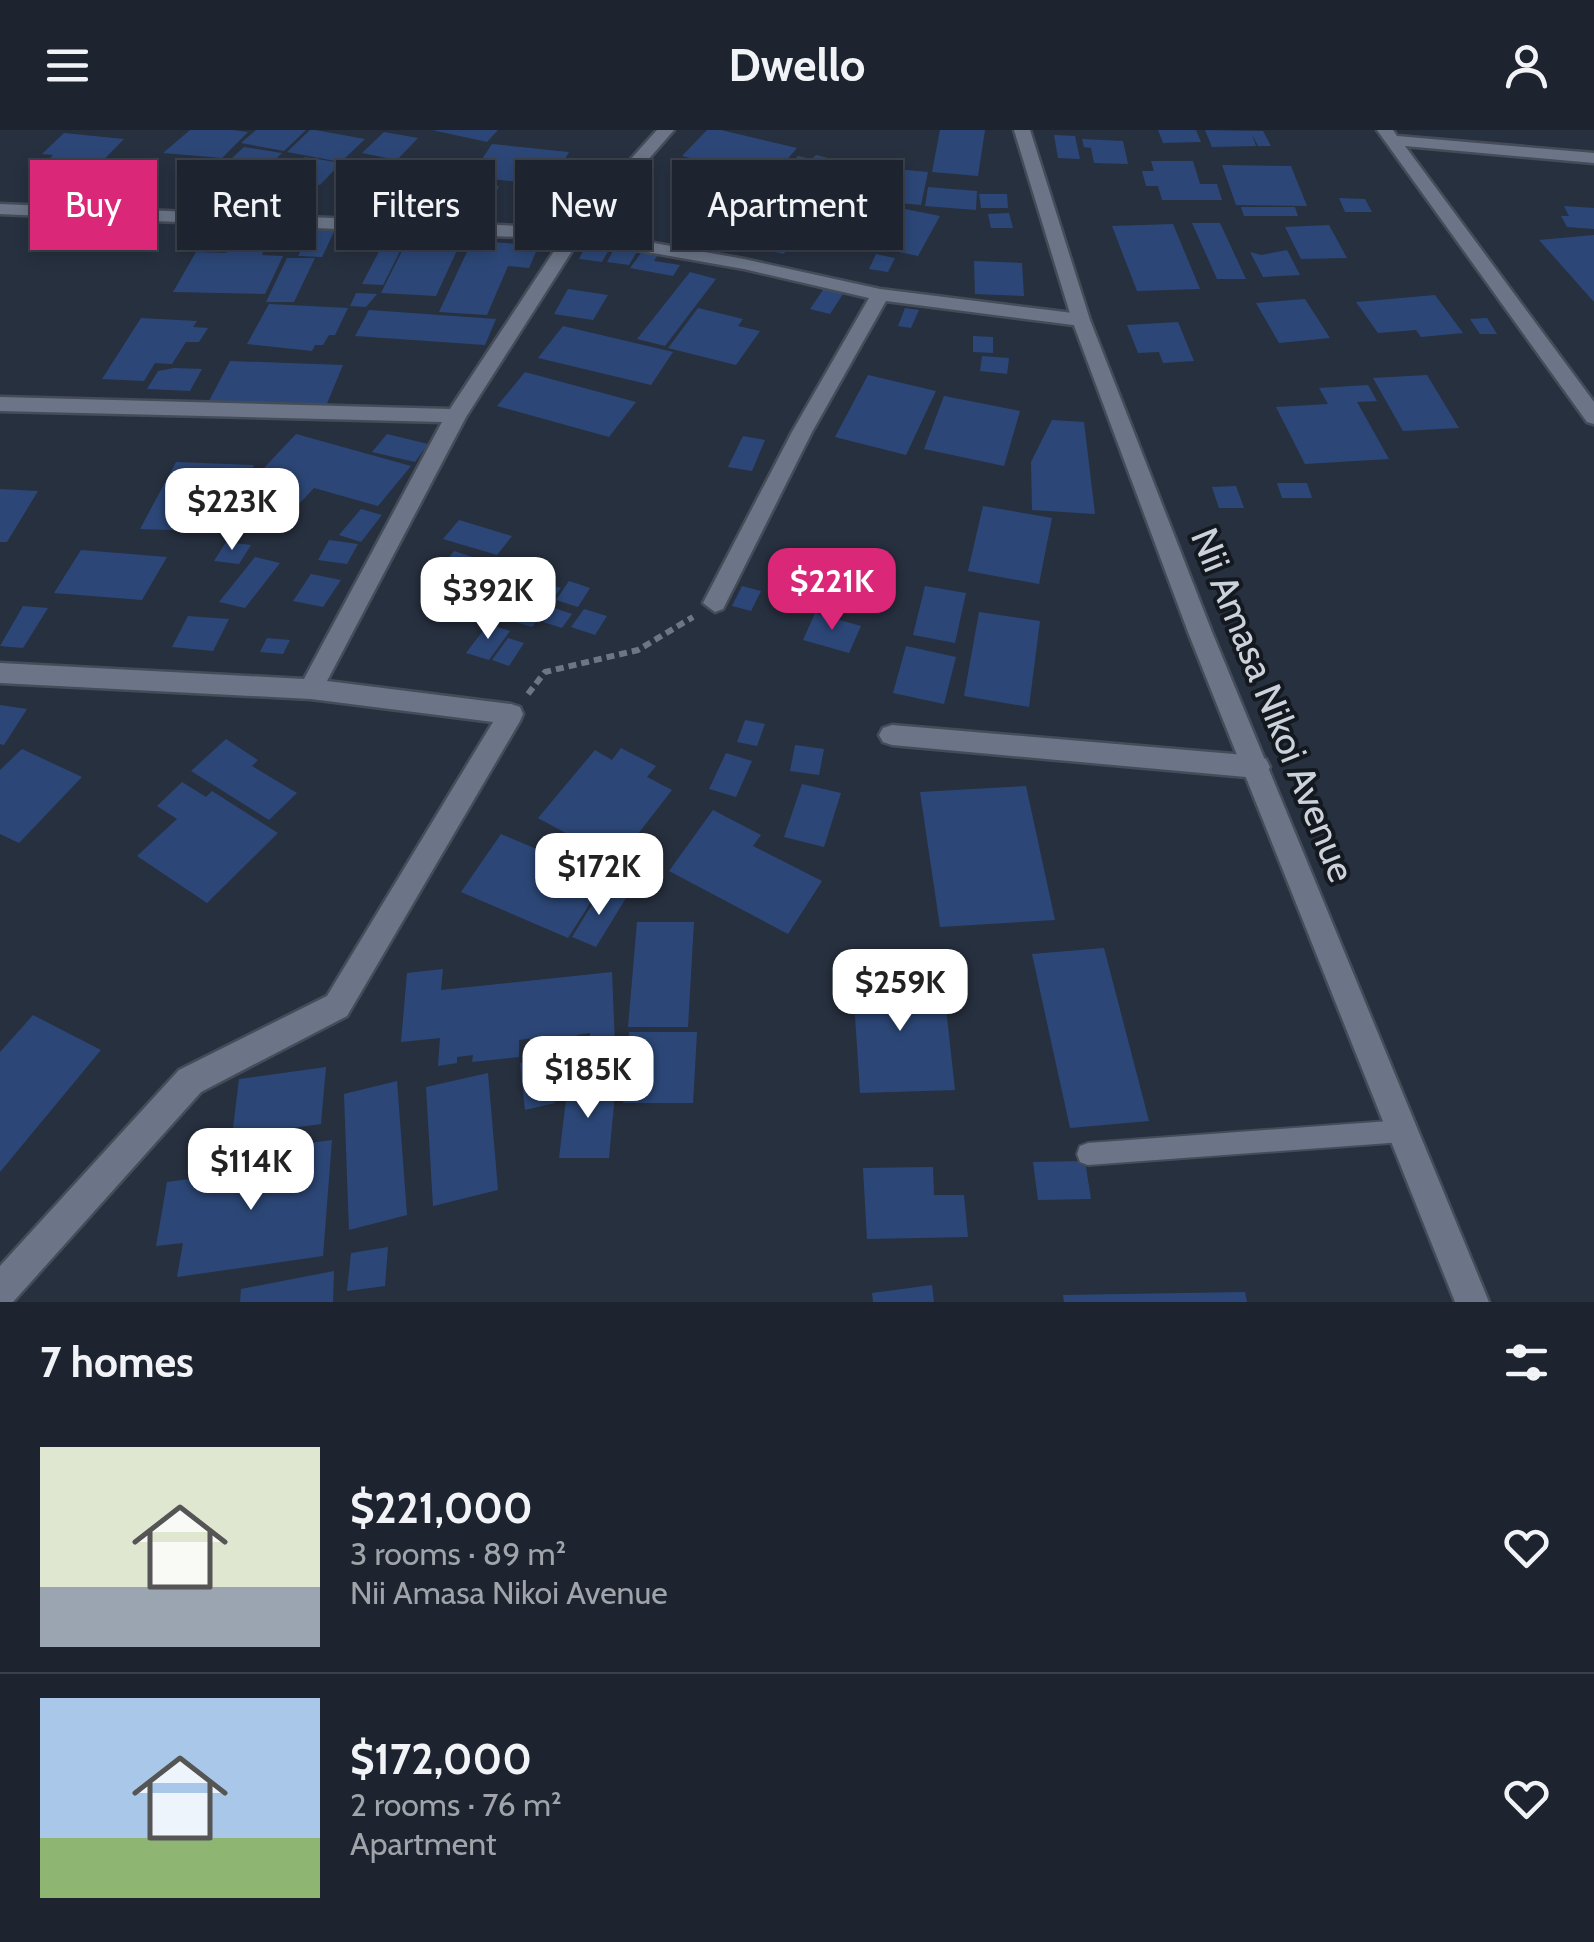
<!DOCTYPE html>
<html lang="en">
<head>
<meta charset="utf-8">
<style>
	:root { --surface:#1d242f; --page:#2a303b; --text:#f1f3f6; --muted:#a0a4aa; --line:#3b414b; --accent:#db2777 }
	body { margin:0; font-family:Cabin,sans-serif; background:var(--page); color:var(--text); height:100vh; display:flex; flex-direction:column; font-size:38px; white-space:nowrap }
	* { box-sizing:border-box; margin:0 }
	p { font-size:32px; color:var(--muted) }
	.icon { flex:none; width:55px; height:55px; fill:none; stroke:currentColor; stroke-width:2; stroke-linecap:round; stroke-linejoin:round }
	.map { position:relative; height:1172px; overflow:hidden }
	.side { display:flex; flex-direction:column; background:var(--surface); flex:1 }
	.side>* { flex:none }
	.guide { position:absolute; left:30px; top:30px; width:1000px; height:90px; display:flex; gap:20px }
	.price { position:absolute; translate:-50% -85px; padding:0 22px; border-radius:20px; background:#fff; color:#222; font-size:32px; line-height:65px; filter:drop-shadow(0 2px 5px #0008) }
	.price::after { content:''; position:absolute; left:50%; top:60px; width:30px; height:22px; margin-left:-15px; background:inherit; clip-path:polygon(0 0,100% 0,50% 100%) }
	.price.on { background:var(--accent); color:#fff }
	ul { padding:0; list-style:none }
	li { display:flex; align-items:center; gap:30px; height:250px; padding:0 40px }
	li+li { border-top:2px solid var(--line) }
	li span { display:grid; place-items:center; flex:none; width:280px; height:200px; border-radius:0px; color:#555 }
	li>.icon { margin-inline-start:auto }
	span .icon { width:120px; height:120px; fill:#fffc; stroke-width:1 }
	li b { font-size:42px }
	h2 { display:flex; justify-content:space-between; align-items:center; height:120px; padding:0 40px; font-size:42px }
	.pill { padding:0 35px; border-radius:0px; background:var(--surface); box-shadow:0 5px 15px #0003,0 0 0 2px var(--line); font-size:35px; line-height:90px }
	.pill.on { background:var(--accent); color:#fff }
	header { display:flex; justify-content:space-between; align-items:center; height:130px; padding:0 40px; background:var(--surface); font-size:45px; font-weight:700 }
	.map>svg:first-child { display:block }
</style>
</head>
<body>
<header><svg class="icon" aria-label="menu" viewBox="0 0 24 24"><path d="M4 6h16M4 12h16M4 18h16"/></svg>Dwello<svg class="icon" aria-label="person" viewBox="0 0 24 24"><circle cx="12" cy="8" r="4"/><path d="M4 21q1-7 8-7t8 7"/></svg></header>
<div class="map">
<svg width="1594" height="1172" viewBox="0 0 1594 1172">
	<rect width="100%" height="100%" fill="#27303f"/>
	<path fill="#2c4777" d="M190,0H233L248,2L222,28L163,23Z
		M256,0H306L284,21L241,13Z
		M310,0H315L365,9L341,32L287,22Z
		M432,0H498L487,12Z
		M707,0H721L797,18L771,48L682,26Z
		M940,0H985L978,46L932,42Z
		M1158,0H1196L1201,12L1163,13Z
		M1205,0L1263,1L1271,16H1258L1252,4L1256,16L1212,17Z
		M384,2L418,8L397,30L362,23Z
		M64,3L124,9L90,44L44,35L53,25L42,24Z
		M1054,5L1075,6L1080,29L1058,28Z
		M1082,9L1123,11L1128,34L1094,33L1091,18L1084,17Z
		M492,14L569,22L550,55L470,47Z
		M244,17L282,23L261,44L222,37Z
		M816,25L832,29L828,33L845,37L848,33L878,45L860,67L779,46L798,26L812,29Z
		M305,27L341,33L320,55L279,51Z
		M1151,31H1193L1200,54H1217L1222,70H1162L1158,56H1146L1142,41H1154Z
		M1222,35L1291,36L1307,76L1236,75Z
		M698,37L752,50L732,73L677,60Z
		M896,39L928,42L921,75L888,72Z
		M453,53L499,56L487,82L440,79Z
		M768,53L797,60L787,73L758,66Z
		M928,57L977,61L976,80L925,76Z
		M979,64H1007L1008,78H981Z
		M828,65L882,78L862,104L808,91Z
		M1339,68L1365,69L1372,82H1345Z
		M761,71L784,77L764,101L741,95Z
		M890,76L940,86L918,126L866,115Z
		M1564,76L1594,78V99L1567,97L1561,86H1569Z
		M1241,77H1295L1298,86H1244Z
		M1009,83L1013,98H991L988,84Z
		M1192,93H1220L1246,149H1217Z
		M1173,94L1200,159L1137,161L1112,96Z
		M1329,95L1347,128L1301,129L1285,97Z
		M739,97L761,101L793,108L784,124L728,112Z
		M313,98H336L322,127L298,126Z
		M1594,105V172L1539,110Z
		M386,108L406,109L383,155L362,154Z
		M472,111L539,115L529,138L508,136L487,185L439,182Z
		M406,113L459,116L436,166L381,163Z
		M587,113L611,116L602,132L579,129Z
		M615,117L638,120L629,135L607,132Z
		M228,119H264L262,125L283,126L265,164L173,162L196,122L226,123Z
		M1287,120L1300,145L1263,147L1250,122L1261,125Z
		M641,123L657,126L654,131L680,135L673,146L630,138Z
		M876,124L895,128L888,142L869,139Z
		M287,128H315L294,172H266Z
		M974,131L1022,133L1024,166L975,164Z
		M690,142L716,149L665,216L637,209Z
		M825,157L845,161L830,184L810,179Z
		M568,159L608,165L593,190L554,184Z
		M356,163L377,164L366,177L350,176Z
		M1435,165L1463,203L1421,207L1416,200L1378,203L1356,172Z
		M1305,169L1330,208L1279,213L1256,173Z
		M269,174L348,178L335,205H329L323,215H315L312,221L247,214Z
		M698,178L743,189L738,196L760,201L736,235L668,218Z
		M905,178L919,180L911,198L898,196Z
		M369,180L496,189L485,215L355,206Z
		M141,188L197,191L193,197L208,198L199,212H186L172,234L155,233L144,251L102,249Z
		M1487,188L1497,204H1480L1470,189Z
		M1178,192L1194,231L1163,233L1159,222L1138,223L1127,195Z
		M563,196L673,222L651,255L538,228Z
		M973,206L993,207V223L973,222Z
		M982,226L1009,228L1007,244L980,241Z
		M230,231L343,235L326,276L209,271Z
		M174,238L202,239L190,261L147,259L158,241Z
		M525,242L636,272L609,307L497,276Z
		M868,245L936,261L906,325L835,307Z
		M1427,245L1459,298L1403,301L1373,248Z
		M1368,255L1377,271L1357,272L1389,329L1305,334L1276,277L1328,274L1319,258Z
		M944,266L1020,281L1004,336L924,319Z
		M1052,290L1084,292L1095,384L1032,380L1031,332Z
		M296,304L411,336L378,376L314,358L300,373L246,357Z
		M387,304L428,314L415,332L372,322Z
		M743,306L765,310L752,341L728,337Z
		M176,332L254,335L223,402L140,399Z
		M1277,353H1307L1312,368H1282Z
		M1236,356L1244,378H1219L1212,357Z
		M0,359L38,361L7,412H0Z
		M983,376L1052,388L1039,454L968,441Z
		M361,379L382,385L361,412L339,405Z
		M459,390L512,406L497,425L443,409Z
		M329,410L358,414L347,434L318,430Z
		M226,412L251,415L239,434L214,431Z
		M81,420L167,427L142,470L54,463Z
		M454,421L513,440L492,468L433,448Z
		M255,427L280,433L245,478L219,472Z
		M311,444L341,450L323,477L293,471Z
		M530,448L561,458L532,497L502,488Z
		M569,451L590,458L578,477L556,470Z
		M742,456L761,461L751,481L732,476Z
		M925,456L966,463L955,513L913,505Z
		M23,476L48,478L23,518L0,516Z
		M554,478L572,484L562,498L543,492Z
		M584,479L607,486L595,505L571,497Z
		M979,482L1040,491L1029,577L964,566Z
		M815,483L861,496L849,523L803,510Z
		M188,486L229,489L213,521L172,517Z
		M488,494L510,501L489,530L466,523Z
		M267,508L290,510L283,524L260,522Z
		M508,508L524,513L509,536L492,530Z
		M906,516L956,527L944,574L893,563Z
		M0,575L27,579L4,615L0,614Z
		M745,590L765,594L757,616L737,612Z
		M226,609L258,630L252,636L297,663L269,690L191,641Z
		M795,615L824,619L819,645L790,641Z
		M621,618L656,636L647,647L672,660L617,731L538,688L595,620L612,630Z
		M22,619L82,647L19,713L0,704V640Z
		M726,623L752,631L736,667L709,659Z
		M182,652L206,667L212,661L278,703L207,773L137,726L177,689L157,676Z
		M802,654L841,663L824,717L784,707Z
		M1026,656L1055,790L940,797L920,662Z
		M713,680L761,705L753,716L822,751L788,804L669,741Z
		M501,704L606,748L568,808L461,762Z
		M602,758L626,768L596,817L572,807Z
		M637,792H694L688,897H628Z
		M1104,818L1149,991L1070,998L1032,824Z
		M920,837L925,879L946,878L955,960L860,963L852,839Z
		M443,839L441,860L612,842L615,916L590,918V903L577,905L576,920L534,925V908L519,910V927L472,932L473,925L457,927V933L438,936L440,908L401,912L407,843Z
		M33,885L101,920L0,1042V922Z
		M629,902H697L693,973H623Z
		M582,924H612L610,944H580Z
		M550,926L555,973L525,980L520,933Z
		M326,937L321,994L232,1006L239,949Z
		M488,943L498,1060L433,1076L426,957Z
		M397,951L407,1085L349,1100L344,964Z
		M568,953H616L609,1028H559Z
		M332,1010L323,1126L177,1147L183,1113L156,1116L167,1052L262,1039L265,1019Z
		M1085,1031L1091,1069L1038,1070L1033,1032Z
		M933,1037L934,1065H964L968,1107L867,1109L863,1038Z
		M388,1117L385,1156L347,1161L351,1123Z
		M334,1141L333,1172H240L241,1159Z
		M932,1155L934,1172H873L872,1163Z
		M1245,1162L1247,1172H1064L1063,1165Z"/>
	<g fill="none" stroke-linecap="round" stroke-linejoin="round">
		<g stroke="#454c59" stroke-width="4">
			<path id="lane" d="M1403,990L1411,993L1414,1001L1411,1009L1403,1012L1088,1035L1080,1032L1077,1024L1080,1016L1088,1013Z"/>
		</g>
		<g stroke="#454c59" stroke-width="5">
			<path id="street" d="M657,0H674L586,101L744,129L880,159L1081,184L1090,190L1081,196L886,171L812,302L723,479L715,482L703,473L792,302L869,168L744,139L579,110L466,287L327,551L511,574L520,577L523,584L520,591L347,886L201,962L13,1172H0V1136L179,940L327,866L493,592L311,569L0,553V533L304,549L442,292L0,281V267L450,279L562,109L0,84V74L569,98Z
				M1377,0H1393L1397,6L1594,23V33L1405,16L1594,272V294L1587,292Z
				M892,595L1257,626L1266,629L1270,637L1266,645L1257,648L892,615L883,612L879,605L883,598Z"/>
		</g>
		<g stroke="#454c59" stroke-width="5">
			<path id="secondary" d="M1014,0H1030L1090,190L1212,502L1489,1172H1455L1188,502L1072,190Z"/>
		</g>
		<path stroke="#6f7683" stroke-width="6" stroke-dasharray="8 5" stroke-linecap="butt" d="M528,564L545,542L638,520L693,487"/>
		<use href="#lane" fill="#6b7587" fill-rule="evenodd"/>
		<use href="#street" fill="#6b7587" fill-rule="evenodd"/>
		<use href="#secondary" fill="#6b7587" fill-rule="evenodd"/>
	</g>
	<g text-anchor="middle" stroke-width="8" stroke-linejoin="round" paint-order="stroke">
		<g font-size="38" fill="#ccd2db" stroke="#14181f">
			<text transform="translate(1273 575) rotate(68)" y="13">Nii Amasa Nikoi Avenue</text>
		</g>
	</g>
</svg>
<b class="price" style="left:232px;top:423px">$223K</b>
<b class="price on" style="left:832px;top:503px">$221K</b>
<b class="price" style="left:488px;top:512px">$392K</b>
<b class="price" style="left:599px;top:788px">$172K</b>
<b class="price" style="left:900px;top:904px">$259K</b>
<b class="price" style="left:588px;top:991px">$185K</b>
<b class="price" style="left:251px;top:1083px">$114K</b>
<div class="guide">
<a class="pill on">Buy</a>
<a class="pill">Rent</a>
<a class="pill">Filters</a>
<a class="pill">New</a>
<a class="pill">Apartment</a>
</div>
</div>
<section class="side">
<h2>7 homes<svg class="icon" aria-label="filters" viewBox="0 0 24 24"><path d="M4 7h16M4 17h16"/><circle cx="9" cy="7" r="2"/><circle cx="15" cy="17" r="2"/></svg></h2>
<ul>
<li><span style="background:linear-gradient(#dfe7d0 70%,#9aa5b1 0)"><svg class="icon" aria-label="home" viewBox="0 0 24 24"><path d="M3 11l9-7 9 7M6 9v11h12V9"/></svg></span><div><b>$221,000</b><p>3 rooms · 89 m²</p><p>Nii Amasa Nikoi Avenue</p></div><svg class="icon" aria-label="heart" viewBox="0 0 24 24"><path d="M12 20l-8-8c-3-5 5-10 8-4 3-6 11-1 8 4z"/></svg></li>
<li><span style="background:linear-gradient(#a9c7e8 70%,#8fb573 0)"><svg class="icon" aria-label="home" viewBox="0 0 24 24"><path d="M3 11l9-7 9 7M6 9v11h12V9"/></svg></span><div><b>$172,000</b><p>2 rooms · 76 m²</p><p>Apartment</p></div><svg class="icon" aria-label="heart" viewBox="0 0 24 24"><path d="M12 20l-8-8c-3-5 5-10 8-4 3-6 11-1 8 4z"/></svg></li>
</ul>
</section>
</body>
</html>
